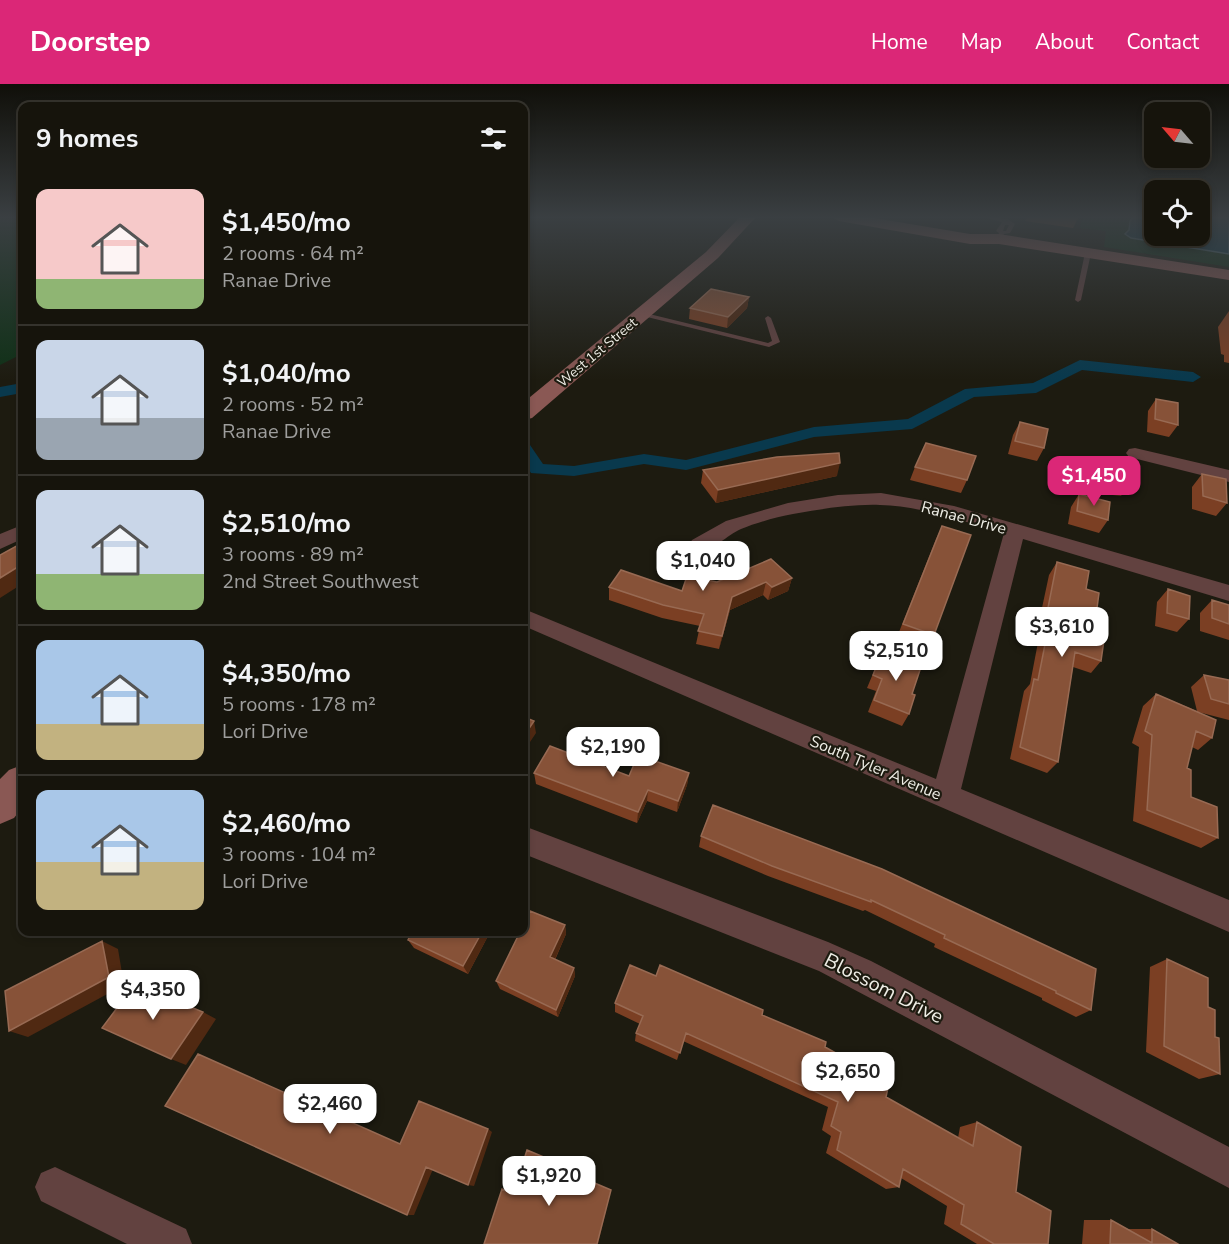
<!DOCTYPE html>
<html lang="en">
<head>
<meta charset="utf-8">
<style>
	:root { --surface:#16140c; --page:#23211a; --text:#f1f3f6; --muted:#9e9e9d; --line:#35332d; --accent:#db2777 }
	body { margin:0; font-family:"Nunito Sans",sans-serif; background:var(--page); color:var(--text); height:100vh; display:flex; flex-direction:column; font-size:22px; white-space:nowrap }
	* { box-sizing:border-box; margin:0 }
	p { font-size:20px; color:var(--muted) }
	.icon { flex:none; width:33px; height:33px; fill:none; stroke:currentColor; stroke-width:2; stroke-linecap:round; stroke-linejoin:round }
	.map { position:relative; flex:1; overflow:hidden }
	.sheet { position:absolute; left:18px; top:18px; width:510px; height:834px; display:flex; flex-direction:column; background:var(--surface); border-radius:12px; box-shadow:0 3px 9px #0003,0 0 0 2px var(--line) }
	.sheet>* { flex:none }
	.needle { width:39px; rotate:298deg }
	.controls { position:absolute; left:1144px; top:18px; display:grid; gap:12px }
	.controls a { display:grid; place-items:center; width:66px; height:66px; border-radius:12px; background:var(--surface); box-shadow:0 3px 9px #0003,0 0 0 2px var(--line); font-size:30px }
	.price { position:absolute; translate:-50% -51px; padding:0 14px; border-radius:12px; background:#fff; color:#222; font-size:20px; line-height:39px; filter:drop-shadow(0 2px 3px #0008) }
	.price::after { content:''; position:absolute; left:50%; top:36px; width:18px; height:14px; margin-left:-9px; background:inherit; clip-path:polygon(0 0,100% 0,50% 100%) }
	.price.selected { background:var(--accent); color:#fff }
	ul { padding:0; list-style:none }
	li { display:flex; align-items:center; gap:18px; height:150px; padding:0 18px }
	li+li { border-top:2px solid var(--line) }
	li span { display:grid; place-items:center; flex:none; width:168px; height:120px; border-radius:12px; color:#555 }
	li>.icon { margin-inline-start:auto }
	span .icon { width:72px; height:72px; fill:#fffc; stroke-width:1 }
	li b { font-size:26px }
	h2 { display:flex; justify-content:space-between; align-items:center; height:72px; padding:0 18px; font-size:26px }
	header { display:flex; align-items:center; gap:36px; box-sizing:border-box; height:84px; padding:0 30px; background:var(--accent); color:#fff }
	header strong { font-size:28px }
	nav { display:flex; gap:33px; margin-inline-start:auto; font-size:21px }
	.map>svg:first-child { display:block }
</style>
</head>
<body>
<header>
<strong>Doorstep</strong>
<nav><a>Home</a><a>Map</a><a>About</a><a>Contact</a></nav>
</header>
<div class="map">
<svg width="1229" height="1160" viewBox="0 0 1229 1160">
	<rect width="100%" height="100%" fill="#1d1b10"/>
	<path fill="#0f3016" d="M0,133L22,137V270L0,281Z
		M1082,133H1155V152H1200V133H1229V183L1104,163L1106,147L1080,144Z"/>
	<path fill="#09394d" stroke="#4e6f7b" stroke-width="1.5" d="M1133,133H1155V152H1200V133H1229V170L1131,154L1125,150L1129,146L1130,137Z"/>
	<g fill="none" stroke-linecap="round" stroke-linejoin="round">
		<path fill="#09394d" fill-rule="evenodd" d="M1080,276L1193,288L1201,293L1193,298L1082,286L1036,309L974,313L912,345L814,353L686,386L644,380L574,392L531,389L524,378V360L530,361L543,380L574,382L644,370L686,376L814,343L908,335L965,305L1033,299Z
			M22,299V309L0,313V303Z"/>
		<path fill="#624240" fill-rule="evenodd" d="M983,133L1008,135L1015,140L1010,149L1004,150L999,157L996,155L999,149L996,147L1002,138ZM1005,141H1009L1006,147H1003Z
			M1088,167L1091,169L1081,216L1078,218L1075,216L1085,169Z
			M641,228L768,259L772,257L765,234L768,232L771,234L780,258L769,263L639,231V229Z"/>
		<path fill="#624240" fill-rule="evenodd" d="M1135,364L1229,386V398L1129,373L1126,369L1129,365Z
			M881,409L954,422L1229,501V517L1023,455L961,705L1229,816V848L524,542V525L936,695L1004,449C964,438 922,422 880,421C851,420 822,425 793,430C776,433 756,439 741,445C725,452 710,471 692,466L689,461L692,456L726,437L788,419L838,411Z
			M22,441V455L0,465V450Z
			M524,742L828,858L871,877L1229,1063V1104L819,887L524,770Z
			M55,1083L186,1145L192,1160H127L41,1117L35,1103L41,1089Z"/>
		<path fill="#8a5854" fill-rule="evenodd" d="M740,133H756L718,174L532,334L524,336V318L706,168Z
			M832,133H868L970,150H999L1229,186V196L999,160H970L839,137Z
			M22,681V724L14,734L0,740V695L9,686Z"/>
	</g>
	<path fill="#7b3f23" d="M1027,133L1078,134L1073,144L1025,137Z
		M749,213L747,224L727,244L689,235L690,224Z
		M1229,227V279L1224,278V271L1221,270L1218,243Z
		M1156,315L1178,341L1169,353L1147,348L1148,327Z
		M1020,338L1044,364L1037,377L1008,370L1013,351Z
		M1106,374L1130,399L1121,412L1095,409L1098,387Z
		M915,383L967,396L961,409L910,396Z
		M703,386L837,392L716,419L701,399Z
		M1202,390L1227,419L1216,432L1192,425V403Z
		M1079,410L1108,436L1099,449L1068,440L1071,423Z
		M942,442L934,551L927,563L897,553L936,455Z
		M1057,478L1086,505L1095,539L1101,577L1091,589L1073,583L1058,678L1047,689L1010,675L1024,607L1030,600L1039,553L1036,552L1049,491Z
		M792,494L788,507L768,516L763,511L730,526L719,565L696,560L700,542L662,534L609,516V503L682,507L717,498Z
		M1168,505L1189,535L1177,548L1155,542L1157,518Z
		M1212,516L1229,521V556L1200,547V529Z
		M882,568L912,610L909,630L902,642L868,628L876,607L867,604Z
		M1204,591L1229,596V636L1198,628L1212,654L1198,666L1192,663L1187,684L1191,713L1218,754L1201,764L1133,737L1139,663L1132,659L1143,622L1156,610L1197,627L1191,603Z
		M534,689L629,692L689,689L687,701L677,728L647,717L637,739L536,700Z
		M713,721L1091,926L1076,933L1042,916V914L934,863L935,860L865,826L863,827L768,792L699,763L701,752Z
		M565,841L566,850L555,876L574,884L575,892L558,933L500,905L496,897Z
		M412,848H486L488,852L468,890L414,864L408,856Z
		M1167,875L1208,923L1215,953L1220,990L1199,995L1146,968L1150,883Z
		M656,892L762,931L825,963L886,1013L958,1054L960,1043L977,1038L1016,1108L1048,1160H977L944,1140L947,1122L901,1094L899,1103L886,1105L826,1069L831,1052L822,1046L828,1023L683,957L677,976L635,957L636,949L640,940L615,928V919Z
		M1084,1136H1111L1128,1145H1152L1178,1160H1082Z"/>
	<path fill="#502912" d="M749,213L747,224L727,244L728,233Z
		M840,379L837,392L716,419L718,406Z
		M22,479V500L0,514V494Z
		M792,494L788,507L768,516L772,503Z
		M766,498L763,511L730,526L719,565L722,552L732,513Z
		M534,637L536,649L524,667V652Z
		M689,689L687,701L677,728L678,717Z
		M648,706L647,717L637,739L638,728Z
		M565,841L566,850L552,882L550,873Z
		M482,848H486L488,852L468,890L463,882Z
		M102,857L118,865L124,901L28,953L9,947Z
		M574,884L575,892L558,933L556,926Z
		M203,928L216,935L186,981L171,975Z
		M488,1045L492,1048L474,1102L468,1101Z
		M426,1083L433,1085L414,1131H407Z
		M611,1106L598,1160H597Z"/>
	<path fill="#875238" stroke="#986a53" stroke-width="1.5" d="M711,205L749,213L728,233L690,224Z
		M1156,315L1178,319V341L1155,335Z
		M1020,338L1048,345L1044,364L1015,357Z
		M926,359L976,372L967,396L915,383Z
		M839,369L840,379L718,406L703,386L777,373Z
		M1106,374L1134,382L1130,399L1104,396Z
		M1202,390L1226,395L1227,419L1203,412Z
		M1079,410L1110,418L1108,436L1077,427Z
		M942,442L971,451L934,551L903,540Z
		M22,459V479L19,480L21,481L0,494V471Z
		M771,475L792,494L772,503L766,498L732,513L722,552L698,547L704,530L663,521L609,503L621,486L682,507L687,492L717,498Z
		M1057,478L1089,487L1086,505L1099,509L1095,539L1106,542L1101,577L1075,568L1058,678L1020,663L1034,595L1038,596L1049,540L1045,539Z
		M1168,505L1190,512L1189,535L1167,529Z
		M1212,516L1229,521V540L1212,534Z
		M882,568L921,583L912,610L915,611L909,630L874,616L882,595L873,591Z
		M1204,591L1229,596V620L1211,615Z
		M1156,610L1216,636L1212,654L1196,647L1187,684L1191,686V713L1217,723L1218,754L1147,726L1152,651L1145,647Z
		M524,633L534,637L524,652Z
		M550,662L629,692L638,671L689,689L678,717L648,706L638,728L534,689Z
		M713,721L882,785L1096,885L1091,926L1056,909V907L944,854L945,851L871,816V818L772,782L701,752Z
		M530,827L565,841L550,873L574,884L556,926L496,897L520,848H524V841Z
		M412,848H482L463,882L408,856Z
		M102,857L109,893L9,947L5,907Z
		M1167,875L1208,894V923L1215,926V953L1219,954L1220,990L1164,962Z
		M630,881L656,892L660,881L763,926L762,931L826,958L825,963L889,999L886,1013L973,1062L977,1038L1021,1063L1016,1108L1051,1127L1048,1160H994L961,1140L964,1121L903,1085L899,1103L837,1066L841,1048L831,1042L838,1018L686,949L680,969L636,949L643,932L615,919Z
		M135,900L203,928L171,975L102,944Z
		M198,970L400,1060L419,1017L488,1045L468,1101L426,1083L407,1131L165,1022Z
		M527,1066L572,1085L571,1089L611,1106L597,1160H484L502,1105L513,1110Z
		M1111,1136L1152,1159V1145L1178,1160H1110Z"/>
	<linearGradient id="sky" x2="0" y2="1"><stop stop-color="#100f09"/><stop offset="0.45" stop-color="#3a3f42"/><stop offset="1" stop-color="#3a3f42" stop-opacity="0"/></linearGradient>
	<rect width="1229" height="296" fill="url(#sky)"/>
	<g text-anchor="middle" stroke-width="4.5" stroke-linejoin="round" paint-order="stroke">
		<g font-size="14" fill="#efeee6" stroke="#1d1b10">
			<text transform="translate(597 268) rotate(-40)" y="5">West 1st Street</text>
		</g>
		<g font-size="16" fill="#efeee6" stroke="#1d1b10">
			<text transform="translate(964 433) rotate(15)" y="6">Ranae Drive</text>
			<text transform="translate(876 683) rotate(23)" y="6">South Tyler Avenue</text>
		</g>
		<g font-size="20" fill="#efeee6" stroke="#1d1b10">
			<text transform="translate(884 904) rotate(27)" y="7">Blossom Drive</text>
		</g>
	</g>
</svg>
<div class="controls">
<a><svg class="needle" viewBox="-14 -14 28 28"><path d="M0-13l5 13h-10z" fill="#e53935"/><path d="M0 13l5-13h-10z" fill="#9e9e9d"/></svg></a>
<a><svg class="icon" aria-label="locate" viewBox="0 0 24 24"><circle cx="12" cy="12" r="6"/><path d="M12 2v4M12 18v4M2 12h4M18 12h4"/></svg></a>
</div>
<b class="price selected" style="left:1094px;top:423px">$1,450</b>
<b class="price" style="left:703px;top:508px">$1,040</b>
<b class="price" style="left:1062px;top:574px">$3,610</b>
<b class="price" style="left:896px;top:598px">$2,510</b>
<b class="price" style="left:613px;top:694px">$2,190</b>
<b class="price" style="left:153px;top:937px">$4,350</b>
<b class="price" style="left:848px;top:1019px">$2,650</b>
<b class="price" style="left:330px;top:1051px">$2,460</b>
<b class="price" style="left:549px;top:1123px">$1,920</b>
<section class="sheet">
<h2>9 homes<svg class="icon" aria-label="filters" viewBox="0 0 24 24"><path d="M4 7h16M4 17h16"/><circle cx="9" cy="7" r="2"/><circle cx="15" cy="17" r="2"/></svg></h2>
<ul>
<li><span style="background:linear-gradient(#f6c9c9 75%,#8fb573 0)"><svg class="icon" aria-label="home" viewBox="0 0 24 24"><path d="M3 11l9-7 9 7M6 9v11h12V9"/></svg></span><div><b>$1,450/mo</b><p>2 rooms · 64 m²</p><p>Ranae Drive</p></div></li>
<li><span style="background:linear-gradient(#c9d6e8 65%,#9aa5b1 0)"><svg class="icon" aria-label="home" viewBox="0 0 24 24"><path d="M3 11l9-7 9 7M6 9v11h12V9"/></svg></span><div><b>$1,040/mo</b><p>2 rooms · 52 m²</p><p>Ranae Drive</p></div></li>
<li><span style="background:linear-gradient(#c9d6e8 70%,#8fb573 0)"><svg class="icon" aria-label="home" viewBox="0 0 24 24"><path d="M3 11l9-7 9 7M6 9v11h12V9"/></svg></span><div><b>$2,510/mo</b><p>3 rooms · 89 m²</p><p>2nd Street Southwest</p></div></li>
<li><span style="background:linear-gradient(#a9c7e8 70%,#c2b280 0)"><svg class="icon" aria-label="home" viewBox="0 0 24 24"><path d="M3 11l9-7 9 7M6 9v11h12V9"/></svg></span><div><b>$4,350/mo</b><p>5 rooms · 178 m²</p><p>Lori Drive</p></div></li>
<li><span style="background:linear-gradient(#a9c7e8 60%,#c2b280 0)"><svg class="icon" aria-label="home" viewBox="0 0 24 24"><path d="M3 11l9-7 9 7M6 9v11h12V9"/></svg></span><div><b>$2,460/mo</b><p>3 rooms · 104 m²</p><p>Lori Drive</p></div></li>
</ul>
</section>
</div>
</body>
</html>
